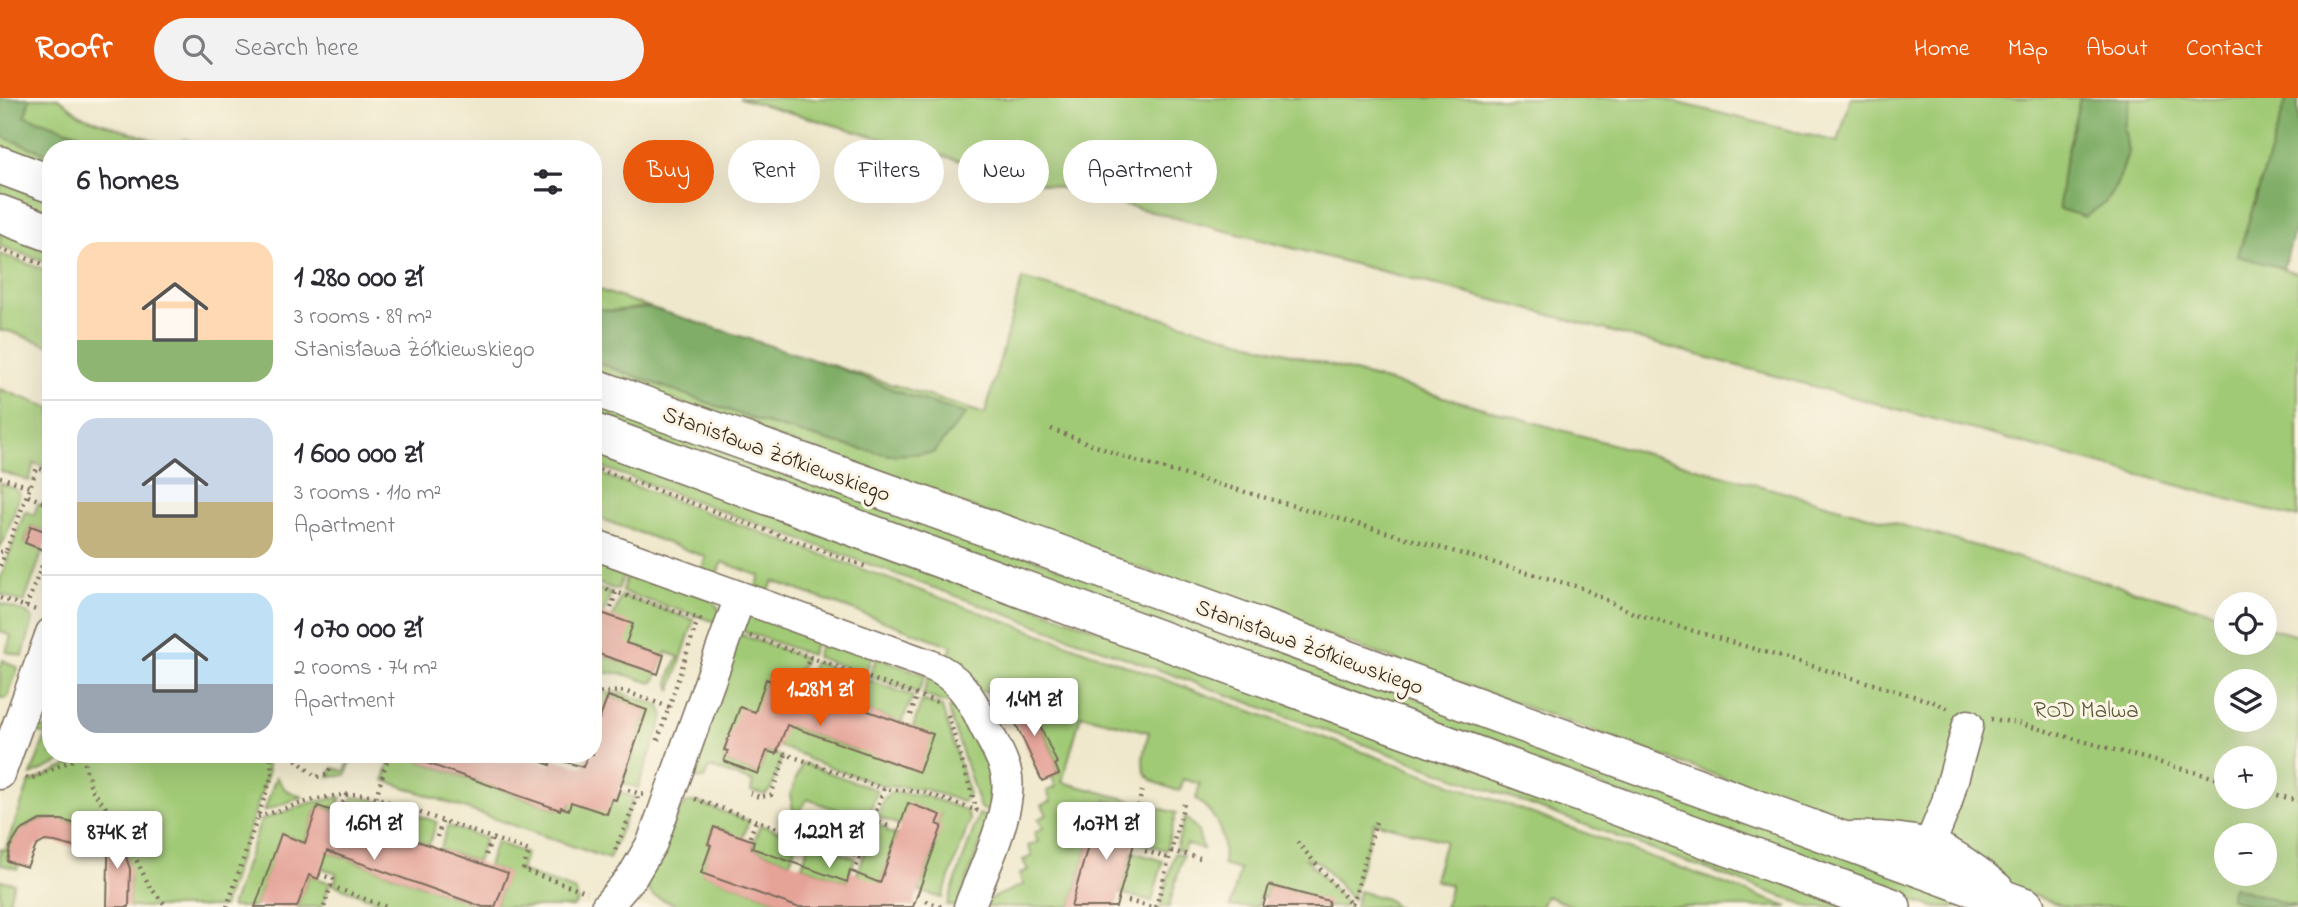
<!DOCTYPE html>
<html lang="en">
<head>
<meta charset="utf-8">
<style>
	:root { --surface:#fff; --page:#f2f2f3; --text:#2b2b33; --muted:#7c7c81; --line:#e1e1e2; --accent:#ea580c }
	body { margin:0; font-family:"Indie Flower",sans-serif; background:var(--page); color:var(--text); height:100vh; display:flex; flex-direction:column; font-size:26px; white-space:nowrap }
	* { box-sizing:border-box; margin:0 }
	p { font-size:23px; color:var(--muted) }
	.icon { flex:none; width:38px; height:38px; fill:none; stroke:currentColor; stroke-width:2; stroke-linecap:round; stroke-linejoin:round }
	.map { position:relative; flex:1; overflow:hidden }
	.details { position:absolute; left:42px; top:42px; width:560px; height:623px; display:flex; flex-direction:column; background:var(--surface); border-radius:28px; box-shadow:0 7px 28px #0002 }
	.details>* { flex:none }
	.hud { position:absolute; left:623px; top:42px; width:665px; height:63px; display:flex; gap:14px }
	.controls { position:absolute; left:2214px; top:494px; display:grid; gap:14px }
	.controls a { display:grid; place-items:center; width:63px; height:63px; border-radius:50%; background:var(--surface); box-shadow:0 7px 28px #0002; font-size:35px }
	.price { position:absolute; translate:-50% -60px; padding:0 16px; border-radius:7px; background:#fff; color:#222; font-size:23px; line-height:46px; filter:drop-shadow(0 2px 4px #0008) }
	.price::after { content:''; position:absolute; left:50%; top:42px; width:21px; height:16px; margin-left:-10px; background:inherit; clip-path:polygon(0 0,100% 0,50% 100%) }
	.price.on { background:var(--accent); color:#fff }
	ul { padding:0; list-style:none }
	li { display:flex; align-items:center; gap:21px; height:175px; padding:0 35px }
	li+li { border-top:2px solid var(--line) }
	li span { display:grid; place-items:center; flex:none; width:196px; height:140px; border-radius:21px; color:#555 }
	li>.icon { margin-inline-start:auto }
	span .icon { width:84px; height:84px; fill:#fffc; stroke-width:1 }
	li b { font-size:30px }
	h2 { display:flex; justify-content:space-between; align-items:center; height:84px; padding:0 35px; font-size:30px }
	.pill { padding:0 24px; border-radius:32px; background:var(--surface); box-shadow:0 7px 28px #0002; font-size:24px; line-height:63px }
	.pill.on { background:var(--accent); color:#fff }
	header { display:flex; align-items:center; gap:42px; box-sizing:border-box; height:98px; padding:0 35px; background:var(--accent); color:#fff }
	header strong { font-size:33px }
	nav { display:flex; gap:38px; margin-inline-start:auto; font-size:24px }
	.search { width:490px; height:63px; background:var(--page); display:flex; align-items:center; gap:18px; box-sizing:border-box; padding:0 24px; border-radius:38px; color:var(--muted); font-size:26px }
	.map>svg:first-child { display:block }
</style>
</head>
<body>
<header>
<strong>Roofr</strong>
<div class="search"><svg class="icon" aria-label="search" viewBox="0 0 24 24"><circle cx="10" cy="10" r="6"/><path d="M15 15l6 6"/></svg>Search here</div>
<nav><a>Home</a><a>Map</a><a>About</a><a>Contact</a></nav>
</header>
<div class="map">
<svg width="2298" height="809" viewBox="0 0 2298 809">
	<rect width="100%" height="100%" fill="#fcf5e5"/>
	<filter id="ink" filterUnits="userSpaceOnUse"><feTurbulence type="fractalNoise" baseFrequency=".0143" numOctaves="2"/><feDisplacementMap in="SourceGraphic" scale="14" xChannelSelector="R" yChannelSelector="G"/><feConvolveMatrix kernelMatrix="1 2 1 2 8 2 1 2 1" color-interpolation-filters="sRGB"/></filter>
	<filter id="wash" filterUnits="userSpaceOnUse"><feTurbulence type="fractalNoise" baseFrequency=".00686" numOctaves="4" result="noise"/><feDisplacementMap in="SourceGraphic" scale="28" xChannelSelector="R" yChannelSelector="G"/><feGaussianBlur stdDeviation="1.57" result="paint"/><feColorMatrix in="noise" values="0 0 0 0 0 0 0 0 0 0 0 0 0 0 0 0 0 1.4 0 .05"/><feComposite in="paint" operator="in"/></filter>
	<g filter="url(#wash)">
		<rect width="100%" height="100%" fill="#efe8cc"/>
		<path fill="#a1ca76" stroke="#6e7a4a" stroke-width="2" fill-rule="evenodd" d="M30,0H59L80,17L176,50L184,41L217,51H125L25,18Z
			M739,0H1658L1838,44L1851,0H2080L2062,79L2106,104L2119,82L2128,55L2124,29L2130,0H2287L2238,157L2298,175V420L1536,213L1021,80Z
			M0,38L51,57V71L0,50Z
			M0,80L51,98V122L0,104Z
			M0,130L51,149V166L0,148Z
			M0,156L51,174V248L8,233H0Z
			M1022,181L2226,518V544H2264L2265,529L2298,538V809H2066L2004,787L1926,739L1854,727L593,273V263L758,323L843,347L933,355L965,316L907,298L831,267L985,316ZM2226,583H2264V621H2226ZM2226,660H2264V698H2226ZM2226,737H2264V775H2226Z
			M593,190L649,209L613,213L593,210Z
			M0,291L51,310V371L34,365L29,383L0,373Z
			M593,300L1990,809H1933L593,322Z
			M593,348L1859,809H1811L593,366Z
			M593,373L1788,809H1575L1546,798L1541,809H1445L1451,787L1434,782L1445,743L1374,724L1352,802L1319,764L1306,761L1346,805L1345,809H1305L1308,798L1269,787L1265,799L1260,798L1257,809H1230L1240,772L1223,767C1226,739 1219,718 1196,701L1200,686L1183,681L1180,693C1139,681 1138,674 1149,634L1081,617L1062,684L1137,704L1135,710L1106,702L1102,717L1097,715L1071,809H977L978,806L1023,787L1019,776L1028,772L1023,762L1032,758L1028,748L1038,744L1034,735L1043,730L1038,721L1047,717L1042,707L1051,703L1047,693L1056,689L1052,679L1059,675L1055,666L1057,664L1027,597L1020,600L1015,590L997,598L995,594L978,593L946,564L952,548L773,483L767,498L754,494L760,478L722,464L715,479L701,474L706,459L593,418Z
			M0,385L16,391L20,396L5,441L0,449Z
			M38,406L51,411V439L48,438L49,435L31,428L25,445L43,452L24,505L0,496V482L25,413L34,417Z
			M593,457L626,469L618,492L593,484Z
			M629,470L713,502L720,513L719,525L622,494Z
			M593,489L611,495L603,516L593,512Z
			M621,498L694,522L671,592C665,581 674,569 679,559L666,554L656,580L652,585L620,575H593V554L620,563L613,519Z
			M0,505L27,515L33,521L23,558L6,554L11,538L0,533Z
			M751,517L818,537L811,557L738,531L747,519Z
			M736,535L805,560L794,587L784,583L725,652L728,653L724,663L758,676L767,653L782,659L771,691L765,697L751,693L753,684L709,669L704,681H698L691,667Z
			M823,539L872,557L865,576L816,559Z
			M877,559L925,577L918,595L869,578Z
			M3,562L18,570L7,600H0V569Z
			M814,564L857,578L847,605L804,590Z
			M929,578L961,603L945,605L923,597Z
			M868,582L913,598L901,625L858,609Z
			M598,595H622L660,608L664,618L638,690L622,685L647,612L609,598L600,620L593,618V596Z
			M922,602L942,609L969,696L963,704L924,691L884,688L807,661L805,658L770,645L777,623L856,652L913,629Z
			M964,608L995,674L992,715L980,710L948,610Z
			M31,626L51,633V656H73L72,659L31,677L46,637L29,631Z
			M93,656H266L268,675L223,809H129C129,789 132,769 123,750C114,732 58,717 39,722C20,728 12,745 7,762L19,767L17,771L0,766V751L5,752L29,685Z
			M351,656H387L384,664L352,660L346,677L329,679L333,670L345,673Z
			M391,656H408V659L559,712L561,709L569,712L573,698L616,702L619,694L634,699L609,761L384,682Z
			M802,665L877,692L868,723L807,701L799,715L793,712L790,697Z
			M276,679L286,692L302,699L264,713Z
			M891,694L922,697L966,712L970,722L942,800L919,793L941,728L937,726L941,717L900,727L877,719L885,699Z
			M341,699L335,713L318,708L305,745L282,736L255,809H231L261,722L310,705Z
			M353,699L371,701L391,708L383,731L346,717Z
			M688,704H696L749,723L742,742L731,735L714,729L708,746L711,747L702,775L797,809H682L653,798L646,789L645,783L681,710Z
			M1142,705L1176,715L1166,752L1135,743L1140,725L1137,724Z
			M401,711L437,724L429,747L393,734Z
			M979,716L990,720L957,809L947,807Z
			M1185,719L1197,731L1203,751L1186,746L1183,753L1176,751Z
			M875,726L887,730V734L897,737L877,794L857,776Z
			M760,727L798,740L790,764L752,750Z
			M448,728L485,740L477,764L440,751Z
			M496,744L526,755L520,773L576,793L578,803L573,809H495L507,775L488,768Z
			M810,744L855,760L847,784L802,768Z
			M318,750L483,809H392L334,787L337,775L312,767Z
			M1132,754L1163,763L1152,803L1120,795Z
			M1175,755L1183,757L1169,809H1160Z
			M309,777L330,785L322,809H297Z
			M0,782L14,785L9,802L17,805L16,809H0Z
			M1359,793L1387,801L1397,809H1355Z"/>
		<path fill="#80ae67" stroke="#5e6c42" stroke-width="2" d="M0,0H30L25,18L125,51H51V57L0,38Z
			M2080,0H2130L2124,29L2128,55L2119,82L2106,104L2085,119L2059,111L2062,79Z
			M2287,0H2298V122L2283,170L2238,158Z
			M649,209L831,267L907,297L966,316L933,355L889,357L843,347L758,323L593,263V210L613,213Z
			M2233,789L2298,809H2251L2230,800Z"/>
		<g id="blocks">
			<path fill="#e5a398" d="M31,428L50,435L43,452L25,445Z
				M593,512L633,526L626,545L664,557L658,576L593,554Z
				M766,581L783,587L784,583L933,636L919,674L787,627L776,656L767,653L758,676L724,663L728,653L724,652L740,609L755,614Z
				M1026,597L1057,665L1055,666L1059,676L1042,683L1007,606Z
				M608,598L647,612L616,702L612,701L607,716L571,704L569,712L561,709L560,712L409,659L410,656H520L550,667L552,660L583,669L588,656H593V618L600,620Z
				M908,705L941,717L937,726L942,728L913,809H797L701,775L711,747L708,746L714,729L754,743L752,750L847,784L850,773L880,785Z
				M318,708L508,775L495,809H483L327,753L318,781L309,777L297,809H255L281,736L305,745Z
				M1097,715L1117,722V718L1140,724L1116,809H1071Z
				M109,716H111L130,771L129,809H107Z
				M40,722H62L91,730L86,752L55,744L45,743L36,748L27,769L7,763L10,749L20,733Z
				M1269,787L1329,803L1328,809H1263Z"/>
		</g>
	</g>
	<g filter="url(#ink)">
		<use href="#blocks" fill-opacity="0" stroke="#7a6c5b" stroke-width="2"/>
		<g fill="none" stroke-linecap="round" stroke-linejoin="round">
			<g stroke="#7a6c5b" stroke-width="33">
				<path id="minor" d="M593,446L930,567C958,578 971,599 983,625C991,641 1002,657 1006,674C1015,709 982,776 969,809
					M0,676L51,535
					M1851,739C1877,738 1904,740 1928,746C1949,751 1982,776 1998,790
					M1930,746L1946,707L1968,627
					M606,809L632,779L652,745L740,499"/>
			</g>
			<g stroke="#7a6c5b" stroke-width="40">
				<path id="major" d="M0,67L51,86
					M0,116L51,135
					M593,289L1046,451L2026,809
					M593,334L1892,809"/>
			</g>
			<path stroke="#7a6c5b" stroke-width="4.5" stroke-dasharray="2 5" stroke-linecap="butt" d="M0,151L51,169
				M1051,331L1133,362L1582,490L1633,515L1937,605L1951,612
				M593,369L867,469
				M0,379L30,389
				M28,398L51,407
				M0,454L6,453L37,370L51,374
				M0,468L6,454
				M593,487L706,523
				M0,500L39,513
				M26,509L51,444
				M611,510L616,494
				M750,538L940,605
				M802,579L810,559
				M593,595L624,593L669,609L657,644
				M854,598L862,578
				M669,609L698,521
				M911,617L917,597
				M948,617L977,713
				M1991,621L2018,625L2226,683
				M777,653L884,691
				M282,656L293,659
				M294,656L293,659L316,679L327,677L331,669
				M83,658L91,690L118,726L150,789L167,809
				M557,661L558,656
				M26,679L30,681L86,656
				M628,692L644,697
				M2264,693L2298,703
				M750,695L759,699L771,697L786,656
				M376,699L389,656
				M695,701L860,759L884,691L923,694L978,713
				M343,705L347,695
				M258,719C294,708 330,693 369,697L529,753L523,772L587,794
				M1122,719V717L1135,720L1142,693
				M392,722L397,707
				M873,722L888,728
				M437,739L443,722
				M750,739L756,722
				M1297,744L1351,806L1350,809
				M615,752L638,699
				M1145,753L1169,760
				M1171,753L1200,760
				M800,756L806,740
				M486,757L492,740
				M854,775L860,759
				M319,776L333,781L324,809
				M331,788L386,809
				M926,803L942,809
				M1128,803L1151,809
				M1351,806L1353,803L1376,724
				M227,809L272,677L270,656
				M1156,809L1184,706"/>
			<use href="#minor" stroke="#fff" stroke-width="30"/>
			<use href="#major" stroke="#fff" stroke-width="37"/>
		</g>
	</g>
	<g text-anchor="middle" stroke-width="6" stroke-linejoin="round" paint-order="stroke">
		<g font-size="23" fill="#3b2a1e" stroke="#fcf5e5">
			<text transform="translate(777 355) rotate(20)" y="8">Stanisława Żółkiewskiego</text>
			<text transform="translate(1310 548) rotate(20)" y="8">Stanisława Żółkiewskiego</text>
		</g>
		<g font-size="23" fill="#5a5a38" stroke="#fcf5e5">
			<text x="2086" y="619">ROD Malwa</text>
		</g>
	</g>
</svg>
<div class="controls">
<a><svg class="icon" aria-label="locate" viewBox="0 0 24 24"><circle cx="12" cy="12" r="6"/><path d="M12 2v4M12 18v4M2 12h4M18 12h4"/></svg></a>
<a><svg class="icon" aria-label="layers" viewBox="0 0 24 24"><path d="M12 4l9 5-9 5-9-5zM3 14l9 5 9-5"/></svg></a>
<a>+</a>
<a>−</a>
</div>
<b class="price on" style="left:820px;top:630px">1.28M zł</b>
<b class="price" style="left:1034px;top:640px">1.4M zł</b>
<b class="price" style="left:374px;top:764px">1.6M zł</b>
<b class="price" style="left:1106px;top:764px">1.07M zł</b>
<b class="price" style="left:829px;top:772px">1.22M zł</b>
<b class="price" style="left:117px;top:773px">874K zł</b>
<div class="hud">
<a class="pill on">Buy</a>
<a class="pill">Rent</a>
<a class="pill">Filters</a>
<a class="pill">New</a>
<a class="pill">Apartment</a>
</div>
<section class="details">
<h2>6 homes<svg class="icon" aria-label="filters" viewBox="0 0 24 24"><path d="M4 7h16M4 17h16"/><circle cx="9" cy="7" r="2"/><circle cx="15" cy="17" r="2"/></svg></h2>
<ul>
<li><span style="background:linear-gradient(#ffd9b3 70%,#8fb573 0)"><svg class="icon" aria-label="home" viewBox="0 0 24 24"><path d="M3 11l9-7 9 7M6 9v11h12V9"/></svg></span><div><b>1 280 000 zł</b><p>3 rooms · 89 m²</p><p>Stanisława Żółkiewskiego</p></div></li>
<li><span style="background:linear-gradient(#c9d6e8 60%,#c2b280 0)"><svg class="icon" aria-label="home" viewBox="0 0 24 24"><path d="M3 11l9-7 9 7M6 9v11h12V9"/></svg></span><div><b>1 600 000 zł</b><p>3 rooms · 110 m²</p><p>Apartment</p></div></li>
<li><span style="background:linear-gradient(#bfe0f5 65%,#9aa5b1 0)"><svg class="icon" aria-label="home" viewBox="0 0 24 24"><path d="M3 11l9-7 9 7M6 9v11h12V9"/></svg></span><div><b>1 070 000 zł</b><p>2 rooms · 74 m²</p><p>Apartment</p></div></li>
</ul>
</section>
</div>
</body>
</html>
